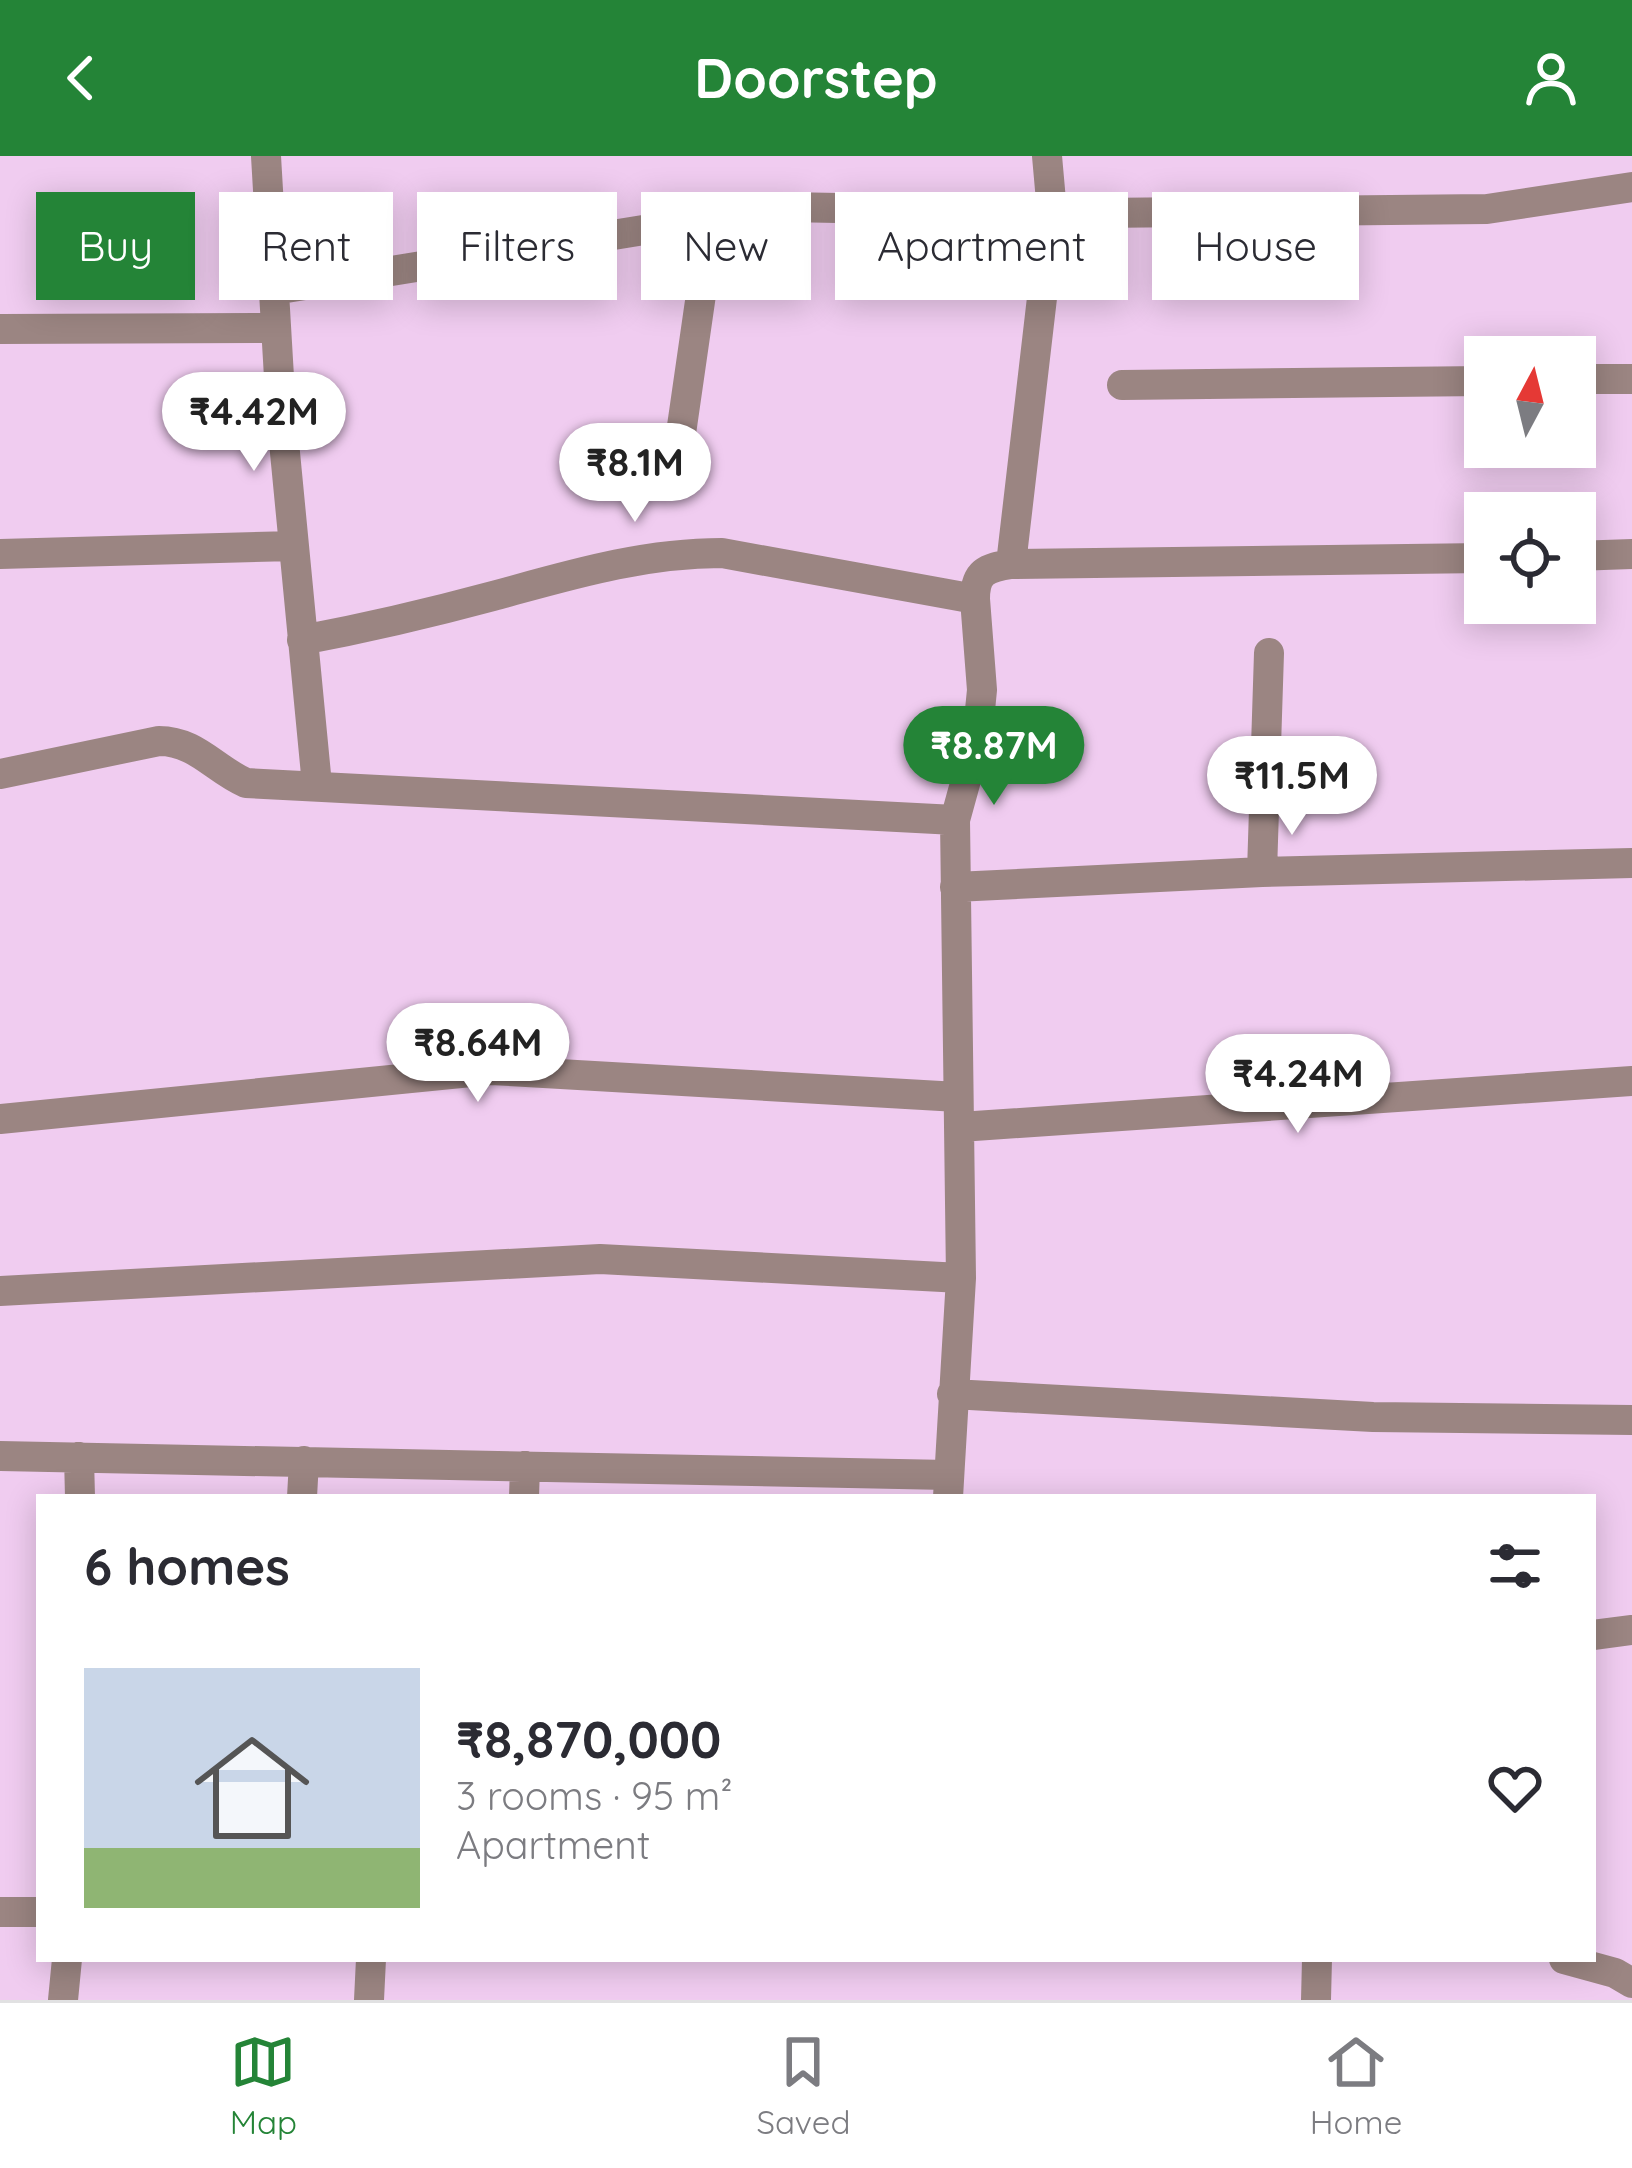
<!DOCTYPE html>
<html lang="en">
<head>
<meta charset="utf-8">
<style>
	:root { --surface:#fff; --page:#f2f2f3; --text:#2b2b33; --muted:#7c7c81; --line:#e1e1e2; --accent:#248437 }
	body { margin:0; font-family:Quicksand,sans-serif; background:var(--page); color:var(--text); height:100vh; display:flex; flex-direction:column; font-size:45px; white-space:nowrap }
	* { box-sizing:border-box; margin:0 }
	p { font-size:39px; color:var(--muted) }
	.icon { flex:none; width:66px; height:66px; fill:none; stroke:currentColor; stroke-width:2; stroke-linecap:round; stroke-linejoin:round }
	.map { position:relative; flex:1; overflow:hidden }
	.panel { position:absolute; left:36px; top:1338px; width:1560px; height:468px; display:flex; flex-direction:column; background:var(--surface); border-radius:0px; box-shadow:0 6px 30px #0003 }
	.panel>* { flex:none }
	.top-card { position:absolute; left:36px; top:36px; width:1560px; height:108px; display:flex; gap:24px }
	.needle { width:78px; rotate:7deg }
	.fabs { position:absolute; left:1464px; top:180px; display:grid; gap:24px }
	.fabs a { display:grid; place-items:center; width:132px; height:132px; border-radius:0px; background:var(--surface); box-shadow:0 6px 30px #0003; font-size:60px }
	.price { position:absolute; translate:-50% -102px; padding:0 27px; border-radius:42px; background:#fff; color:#222; font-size:39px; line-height:78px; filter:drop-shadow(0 3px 6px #0008) }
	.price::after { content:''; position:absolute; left:50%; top:72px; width:36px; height:27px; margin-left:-18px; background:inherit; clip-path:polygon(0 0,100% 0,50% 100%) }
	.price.on { background:var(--accent); color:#fff }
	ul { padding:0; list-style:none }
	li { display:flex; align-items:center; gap:36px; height:300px; padding:0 48px }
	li+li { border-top:3px solid var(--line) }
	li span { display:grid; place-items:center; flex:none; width:336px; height:240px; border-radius:0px; color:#555 }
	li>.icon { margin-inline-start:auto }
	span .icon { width:144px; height:144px; fill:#fffc; stroke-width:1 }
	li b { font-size:51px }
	h2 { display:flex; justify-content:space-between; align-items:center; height:144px; padding:0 48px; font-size:51px }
	.tag { padding:0 42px; border-radius:0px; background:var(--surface); box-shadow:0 6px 30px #0003; font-size:42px; line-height:108px }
	.tag.on { background:var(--accent); color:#fff }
	header { display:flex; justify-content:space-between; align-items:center; height:156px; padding:0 48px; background:var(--accent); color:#fff; font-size:54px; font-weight:700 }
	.menu { display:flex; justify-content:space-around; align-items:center; height:168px; border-top:3px solid var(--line); background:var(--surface); font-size:33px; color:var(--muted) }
	.menu a { display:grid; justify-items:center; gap:6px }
	.menu .on { color:var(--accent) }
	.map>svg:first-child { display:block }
</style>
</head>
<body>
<header><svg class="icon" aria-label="back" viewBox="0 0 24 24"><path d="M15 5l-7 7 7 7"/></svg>Doorstep<svg class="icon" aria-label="person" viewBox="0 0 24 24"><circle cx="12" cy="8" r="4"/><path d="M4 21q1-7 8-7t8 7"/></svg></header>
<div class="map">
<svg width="1632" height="1844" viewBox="0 0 1632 1844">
	<rect width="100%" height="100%" fill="#f0ccf0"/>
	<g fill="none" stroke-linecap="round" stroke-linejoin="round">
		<path stroke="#9b8582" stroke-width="30" d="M266,0L281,255L317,629
			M274,134L786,51L1096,57L1487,53L1632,31
			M0,173L274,172
			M1575,223H1632
			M1122,229L1485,225
			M677,305L712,62
			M0,398L294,390
			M1575,400L1632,398
			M1011,408L1052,56L1047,0
			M302,484C366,472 430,457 493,440C570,419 642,397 722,397L975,443
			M0,618L159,585C196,585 214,613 246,627L955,664
			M1262,716L1269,497
			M955,731L1262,716L1632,707
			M0,963L491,914L958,941
			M960,971L1632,925
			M0,1135L600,1103L961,1122
			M952,1238L1373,1261L1632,1264
			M0,1300L948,1319
			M79,1301L80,1341
			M302,1341L304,1305
			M524,1341L525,1310
			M948,1341L961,1122L955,664L977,584L982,534L975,443C975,416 986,412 1011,408L1485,402
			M1593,1479L1632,1474
			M63,1844L67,1803
			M369,1844L371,1803
			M1316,1844L1317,1803"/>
		<path stroke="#9b8582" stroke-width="30" d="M0,1756H39
			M1564,1803L1615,1817L1632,1827"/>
	</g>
</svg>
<div class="fabs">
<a><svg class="needle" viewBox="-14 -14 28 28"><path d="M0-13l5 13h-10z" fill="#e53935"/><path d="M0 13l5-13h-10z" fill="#7c7c81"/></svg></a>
<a><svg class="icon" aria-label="locate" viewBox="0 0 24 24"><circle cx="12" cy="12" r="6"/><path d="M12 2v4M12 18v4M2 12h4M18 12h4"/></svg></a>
</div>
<b class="price" style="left:254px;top:318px">₹4.42M</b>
<b class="price" style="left:635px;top:369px">₹8.1M</b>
<b class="price on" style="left:994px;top:652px">₹8.87M</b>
<b class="price" style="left:1292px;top:682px">₹11.5M</b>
<b class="price" style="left:478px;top:949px">₹8.64M</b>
<b class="price" style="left:1298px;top:980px">₹4.24M</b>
<div class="top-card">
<a class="tag on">Buy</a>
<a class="tag">Rent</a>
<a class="tag">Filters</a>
<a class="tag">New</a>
<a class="tag">Apartment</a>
<a class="tag">House</a>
</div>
<section class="panel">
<h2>6 homes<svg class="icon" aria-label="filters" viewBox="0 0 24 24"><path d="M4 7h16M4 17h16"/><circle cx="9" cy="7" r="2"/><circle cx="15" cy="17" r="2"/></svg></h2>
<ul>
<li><span style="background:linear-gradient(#c9d6e8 75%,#8fb573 0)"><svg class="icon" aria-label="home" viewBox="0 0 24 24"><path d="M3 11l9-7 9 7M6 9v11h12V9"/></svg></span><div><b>₹8,870,000</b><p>3 rooms · 95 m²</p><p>Apartment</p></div><svg class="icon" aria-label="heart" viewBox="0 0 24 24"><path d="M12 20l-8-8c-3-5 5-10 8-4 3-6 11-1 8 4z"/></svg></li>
</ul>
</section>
</div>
<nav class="menu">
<a class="on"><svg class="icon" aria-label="map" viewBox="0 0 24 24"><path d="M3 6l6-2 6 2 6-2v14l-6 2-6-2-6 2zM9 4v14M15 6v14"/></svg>Map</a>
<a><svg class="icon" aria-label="saved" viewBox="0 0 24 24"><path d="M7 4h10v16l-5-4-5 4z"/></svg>Saved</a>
<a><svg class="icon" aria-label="home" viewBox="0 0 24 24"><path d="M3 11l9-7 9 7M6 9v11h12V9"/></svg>Home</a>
</nav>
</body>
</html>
